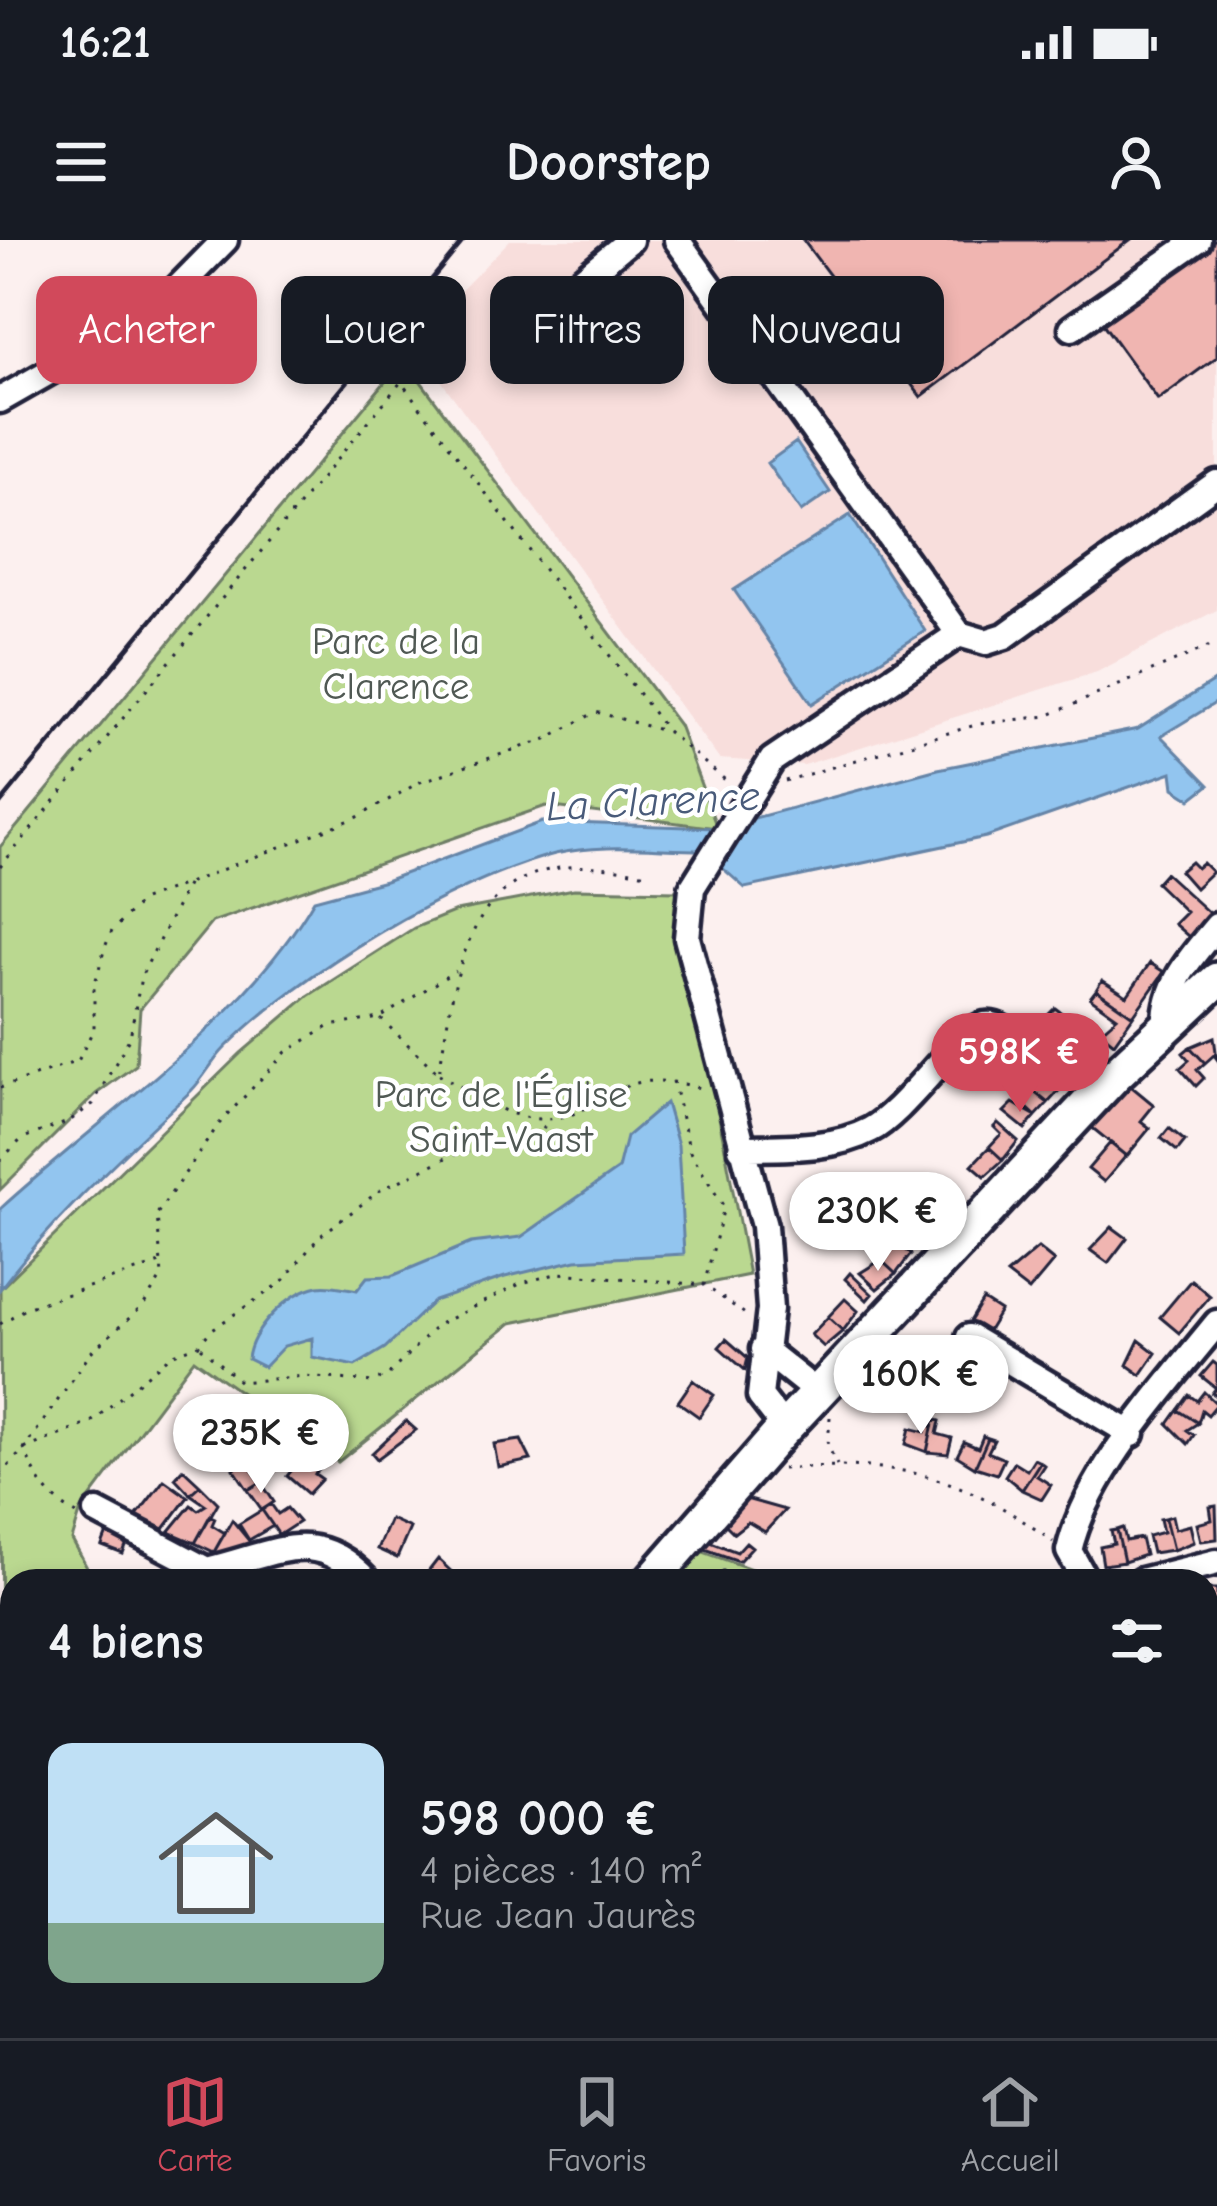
<!DOCTYPE html>
<html lang="fr">
<head>
<meta charset="utf-8">
<style>
	:root { --surface:#171b24; --page:#20242c; --text:#f1f3f6; --muted:#9ea1a6; --line:#363941; --accent:#d1495b }
	body { margin:0; font-family:"Comic Neue",sans-serif; background:var(--page); color:var(--text); height:100vh; display:flex; flex-direction:column; font-size:45px; white-space:nowrap }
	* { box-sizing:border-box; margin:0 }
	p { font-size:39px; color:var(--muted) }
	.icon { flex:none; width:66px; height:66px; fill:none; stroke:currentColor; stroke-width:2; stroke-linecap:round; stroke-linejoin:round }
	.map { position:relative; flex:1; overflow:hidden }
	.panel { position:absolute; left:0px; top:1329px; width:1218px; height:471px; display:flex; flex-direction:column; background:var(--surface); border-radius:36px 36px 0 0; box-shadow:0 6px 18px #0003 }
	.panel>* { flex:none }
	.banner { position:absolute; left:36px; top:36px; width:1146px; height:108px; display:flex; gap:24px }
	.price { position:absolute; translate:-50% -102px; padding:0 27px; border-radius:42px; background:#fff; color:#222; font-size:39px; line-height:78px; filter:drop-shadow(0 3px 6px #0008) }
	.price::after { content:''; position:absolute; left:50%; top:72px; width:36px; height:27px; margin-left:-18px; background:inherit; clip-path:polygon(0 0,100% 0,50% 100%) }
	.price.current { background:var(--accent); color:#fff }
	ul { padding:0; list-style:none }
	li { display:flex; align-items:center; gap:36px; height:300px; padding:0 48px }
	li span { display:grid; place-items:center; flex:none; width:336px; height:240px; border-radius:24px; color:#555 }
	li>.icon { margin-inline-start:auto }
	span .icon { width:144px; height:144px; fill:#fffc; stroke-width:1 }
	li b { font-size:51px }
	h2 { display:flex; justify-content:space-between; align-items:center; height:144px; padding:0 48px; font-size:51px }
	.tag { padding:0 42px; border-radius:24px; background:var(--surface); box-shadow:0 6px 18px #0003; font-size:42px; line-height:108px }
	.tag.current { background:var(--accent); color:#fff }
	.status { display:flex; justify-content:space-between; align-items:center; height:84px; padding:0 60px; background:var(--surface); direction:ltr }
	.status svg { height:33px; fill:currentColor }
	header { display:flex; justify-content:space-between; align-items:center; height:156px; padding:0 48px; background:var(--surface); font-size:54px; font-weight:600 }
	.menu { display:flex; justify-content:space-around; align-items:center; height:168px; border-top:3px solid var(--line); background:var(--surface); font-size:33px; color:var(--muted) }
	.menu a { display:grid; justify-items:center; gap:6px }
	.menu .current { color:var(--accent) }
	.map>svg:first-child { display:block }
</style>
</head>
<body>
<div class="status"><b>16:21</b><svg viewBox="0 0 49 12"><path d="M0 12V9h3v3zM5 12V6h3v6zM10 12V3h3v9zM15 12V0h3v12zM26 1h20v11H26zM47 4h2v5h-2z"/></svg></div>
<header><svg class="icon" aria-label="menu" viewBox="0 0 24 24"><path d="M4 6h16M4 12h16M4 18h16"/></svg>Doorstep<svg class="icon" aria-label="person" viewBox="0 0 24 24"><circle cx="12" cy="8" r="4"/><path d="M4 21q1-7 8-7t8 7"/></svg></header>
<div class="map">
<svg width="1217" height="1798" viewBox="0 0 1217 1798">
	<rect width="100%" height="100%" fill="#fcf0ef"/>
	<filter id="ink" filterUnits="userSpaceOnUse"><feTurbulence type="fractalNoise" baseFrequency=".00833" numOctaves="2"/><feDisplacementMap in="SourceGraphic" scale="24" xChannelSelector="R" yChannelSelector="G"/><feConvolveMatrix kernelMatrix="1 2 1 2 8 2 1 2 1" color-interpolation-filters="sRGB"/></filter>
	<g filter="url(#ink)">
		<path fill="#f8dedc" d="M510,0H1217V370L1097,432L804,525L719,519L412,101Z"/>
		<path fill="#bad890" stroke="#6e7d66" stroke-width="3" d="M404,119L679,485L717,588L546,566L212,682L140,769L136,825L96,854L0,950V607Z
			M574,649L676,651L749,1035L511,1083L338,1222L194,1119L81,1270L72,1300L92,1337L12,1341V1411L2,1429L0,1049L241,813L308,756L414,688L456,671Z
			M698,1310L785,1341H672Z
			M620,1788H1022L939,1798H636V1790Z"/>
		<path fill="#92c5ef" stroke="#6584a7" stroke-width="3" d="M796,202L830,252L801,272L767,223Z
			M850,275L925,391L812,464L734,350Z
			M1217,439V462L1161,496L1209,545L1191,559L1174,548L1172,532L986,597L745,648L702,610C655,610 601,603 555,614C453,640 299,733 225,808C212,821 204,838 191,851C120,918 60,971 0,1049V969C103,875 244,781 314,660L385,641L542,582L717,588L938,529L1138,489Z
			M666,863L678,905L684,1014L576,1020L505,1037L434,1061L385,1108L355,1126L312,1117V1098L284,1106L264,1127L248,1119C251,1090 288,1052 318,1046C330,1044 345,1048 357,1050L367,1037L392,1036L471,1003L521,997L618,929L626,897Z"/>
		<path fill="#f0b5b1" stroke="#22223b" stroke-width="3" d="M803,0H1130L921,157Z
			M1204,0H1217V117L1158,160L1098,77Z
			M1191,622L1197,628L1203,623L1212,632L1195,648L1180,631Z
			M1165,633L1210,674L1189,697L1174,684L1186,672L1156,643Z
			M1150,723L1164,732L1133,776L1096,750L1102,740L1127,756Z
			M1096,750L1133,776L1114,803L1100,792L1117,777L1090,758Z
			M1055,768L1067,777L1044,802L1032,791Z
			M1214,797L1217,819L1214,815L1205,823L1190,807Z
			M1080,801L1102,818L1085,838L1065,820Z
			M1190,807L1205,823L1197,830L1204,838L1196,846L1180,828L1189,820L1183,813Z
			M1057,823L1071,837L1048,863L1033,851Z
			M1126,842L1154,865L1141,881L1150,888L1127,916L1090,886Z
			M1033,851L1048,863L1036,876L1022,863Z
			M1013,863L1036,876L1025,889L1004,872Z
			M998,883L1018,901L1003,920L989,907L1001,894L994,887Z
			M1169,888L1185,901L1177,911L1161,898Z
			M1110,903L1126,916L1104,942L1088,929Z
			M989,907L1003,920L985,936L972,925Z
			M940,935L958,950L939,967L924,953Z
			M924,953L939,967L924,986L907,970Z
			M1112,987L1127,998L1108,1023L1090,1010Z
			M898,1003L911,1014L896,1034L881,1020Z
			M1038,1008L1054,1021L1029,1051L1007,1034Z
			M881,1020L896,1034L877,1049L860,1033Z
			M850,1033L872,1054L867,1060L845,1039Z
			M1191,1040L1210,1056L1179,1093L1160,1077Z
			M845,1059L858,1071L843,1091L828,1077Z
			M983,1060L1000,1071L983,1099L966,1088Z
			M828,1077L843,1091L824,1107L811,1095Z
			M726,1099L748,1118L745,1130L719,1107Z
			M1139,1100L1156,1113L1141,1135L1127,1125Z
			M1213,1122L1217,1125V1156L1212,1153L1216,1148L1201,1136Z
			M693,1140L714,1155L699,1177L678,1162Z
			M1204,1152L1217,1164L1208,1175L1202,1170L1198,1183L1178,1170L1189,1155L1197,1161Z
			M1178,1170L1198,1183L1187,1190L1194,1195L1188,1204L1168,1184Z
			M928,1178L934,1179L927,1212L906,1204L910,1188L925,1192Z
			M934,1179L940,1181L937,1194L952,1198L948,1214L927,1212Z
			M406,1181L416,1190L377,1219L372,1213Z
			M983,1196L988,1198L975,1227L957,1216L964,1202L978,1208Z
			M988,1198L994,1200L988,1212L1004,1219L997,1234L975,1227Z
			M521,1200L531,1220L498,1227L494,1204Z
			M253,1209L255,1218L248,1224L261,1242L248,1250L234,1229Z
			M309,1209L325,1223L315,1234L322,1239L308,1254L287,1236Z
			M1034,1219L1040,1222L1022,1250L1005,1236L1014,1222L1027,1230Z
			M1040,1222L1044,1225L1037,1236L1051,1245L1042,1259L1022,1250Z
			M183,1229L200,1245L190,1254L175,1238Z
			M164,1240L188,1257L164,1289L137,1275Z
			M261,1242L274,1262L262,1270L248,1250Z
			M200,1245L218,1263L195,1303L169,1292L191,1265L198,1270L206,1265L190,1254Z
			M746,1259L785,1270L765,1292L748,1282L734,1293L724,1283Z
			M271,1264L278,1274L287,1268L299,1282L279,1295L262,1270Z
			M1216,1266L1217,1299L1201,1301L1197,1284L1212,1280L1210,1267Z
			M262,1270L273,1286L249,1300L239,1284Z
			M210,1276L215,1278L212,1285L225,1293L214,1312L195,1303Z
			M1172,1276L1175,1289L1190,1285L1194,1302L1173,1310L1165,1278Z
			M1165,1278L1173,1310L1152,1313L1148,1296L1163,1292L1160,1279Z
			M390,1279L410,1288L397,1318L377,1309Z
			M232,1280L255,1308L230,1318L214,1312Z
			M1123,1288L1126,1301L1141,1298L1145,1315L1124,1322L1117,1290Z
			M1117,1290L1124,1322L1103,1325L1100,1307L1114,1304L1111,1291Z
			M107,1293L128,1301L123,1314L102,1306Z
			M708,1301L737,1312L746,1302L752,1307L739,1321L702,1308Z
			M438,1319L454,1334L448,1341H421Z
			M1206,1349H1217V1367L1209,1369L1211,1381L1206,1383Z
			M1207,1697L1210,1710L1217,1708V1728L1209,1731Z
			M1206,1786L1211,1798H1187L1183,1788Z"/>
		<g fill="none" stroke-linecap="round" stroke-linejoin="round">
			<g stroke="#22223b" stroke-width="33">
				<path id="minor" d="M677,0L959,394L772,520L692,648L687,698L764,986L770,1069L760,1156L785,1188
					M534,79L630,0
					M1072,88L1198,0
					M0,160L154,72L225,0
					M959,394L986,402L1005,396L1217,243
					M1166,783C1166,743 1192,716 1217,686
					M741,908C783,907 832,910 870,890C906,872 959,790 985,785C999,783 1008,793 1017,802
					M969,1097L1132,1194
					M763,1109L818,1153
					M97,1272L207,1330
					M194,1341L207,1330C276,1314 313,1284 367,1341
					M1086,1341L1069,1311C1087,1232 1166,1146 1217,1083
					M1141,1341L1217,1322
					M0,1464L12,1473
					M0,1503L12,1498
					M1206,1544L1217,1542
					M1206,1757L1217,1753
					M490,1788L501,1798
					M1078,1798L1113,1788"/>
			</g>
			<g stroke="#22223b" stroke-width="42">
				<path id="major" d="M651,1341L780,1193L1115,835L1217,740
					M292,1798L299,1788"/>
			</g>
			<path stroke="#22223b" stroke-width="3" stroke-dasharray="3 9" stroke-linecap="butt" d="M785,541L979,484L1047,476L1217,403
				M0,627L401,142L668,492
				M381,779L439,834C460,696 477,596 651,635
				M439,834C470,851 504,878 540,879C605,882 606,818 706,850
				M673,841L690,912L724,967L704,1045L748,1076
				M0,848L78,821L94,788V747L105,707L112,691L141,661L358,577L420,542L546,499L596,472L668,492L730,544
				M0,920L23,898L68,882L93,864L130,797L141,737L189,641
				M0,1084L26,1068L160,1023
				M201,1107L240,1142L305,1136L373,1142L388,1135L437,1085L522,1043L559,1033L704,1045
				M830,1177L828,1206L837,1225
				M782,1229C896,1219 961,1233 1053,1302
				M0,1235L24,1209L90,1183L171,1115L199,1105L211,1090L281,1043L319,997L379,951L450,916L542,895L546,880
				M77,1274C48,1259 36,1238 24,1209L92,1111L143,1066L162,1036L157,974L219,884L286,812L330,786L380,778L455,731
				M714,1341L723,1331L752,1341"/>
			<use href="#minor" stroke="#fff" stroke-width="24"/>
			<use href="#major" stroke="#fff" stroke-width="33"/>
			<path stroke="#22223b" stroke-width="4.5" d="M0,564L464,0"/>
		</g>
	</g>
	<g text-anchor="middle" stroke-width="9" stroke-linejoin="round" paint-order="stroke">
		<g font-size="39" fill="#505954" stroke="#fff">
			<text x="396" y="414">Parc de la<tspan x="396" dy="45">Clarence</tspan></text>
			<text x="501" y="867">Parc de l'Église<tspan x="501" dy="45">Saint-Vaast</tspan></text>
		</g>
		<g font-size="42" font-style="italic" fill="#495b7a" stroke="#fff">
			<text transform="translate(653 560) rotate(-3)" y="15">La Clarence</text>
		</g>
	</g>
</svg>
<b class="price current" style="left:1020px;top:875px">598K €</b>
<b class="price" style="left:878px;top:1034px">230K €</b>
<b class="price" style="left:921px;top:1197px">160K €</b>
<b class="price" style="left:261px;top:1256px">235K €</b>
<div class="banner">
<a class="tag current">Acheter</a>
<a class="tag">Louer</a>
<a class="tag">Filtres</a>
<a class="tag">Nouveau</a>
</div>
<section class="panel">
<h2>4 biens<svg class="icon" aria-label="filters" viewBox="0 0 24 24"><path d="M4 7h16M4 17h16"/><circle cx="9" cy="7" r="2"/><circle cx="15" cy="17" r="2"/></svg></h2>
<ul>
<li><span style="background:linear-gradient(#bfe0f5 75%,#7fa58c 0)"><svg class="icon" aria-label="home" viewBox="0 0 24 24"><path d="M3 11l9-7 9 7M6 9v11h12V9"/></svg></span><div><b>598 000 €</b><p>4 pièces · 140 m²</p><p>Rue Jean Jaurès</p></div></li>
</ul>
</section>
</div>
<nav class="menu">
<a class="current"><svg class="icon" aria-label="map" viewBox="0 0 24 24"><path d="M3 6l6-2 6 2 6-2v14l-6 2-6-2-6 2zM9 4v14M15 6v14"/></svg>Carte</a>
<a><svg class="icon" aria-label="saved" viewBox="0 0 24 24"><path d="M7 4h10v16l-5-4-5 4z"/></svg>Favoris</a>
<a><svg class="icon" aria-label="home" viewBox="0 0 24 24"><path d="M3 11l9-7 9 7M6 9v11h12V9"/></svg>Accueil</a>
</nav>
</body>
</html>
